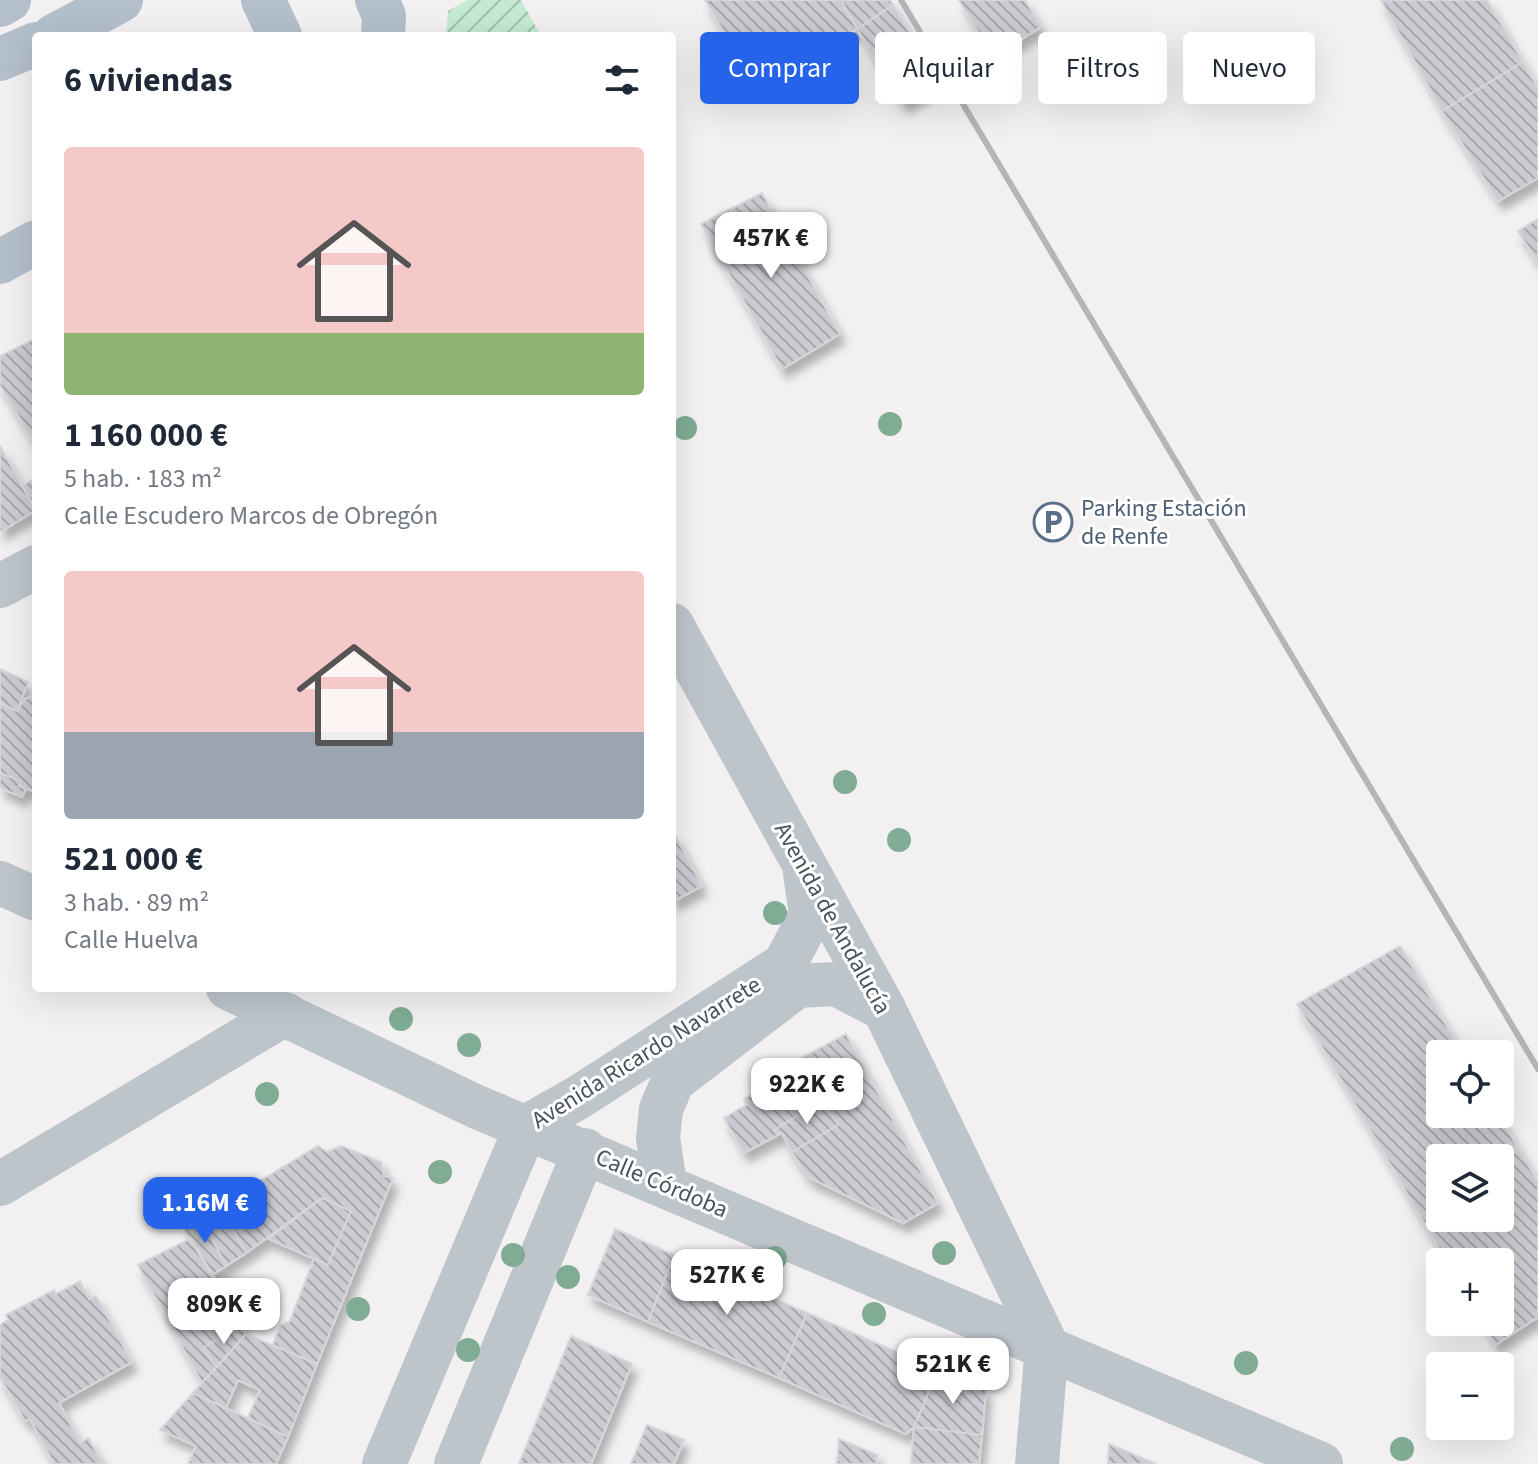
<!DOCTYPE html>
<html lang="es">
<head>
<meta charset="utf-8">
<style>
	:root { --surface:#fff; --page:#f6f6f7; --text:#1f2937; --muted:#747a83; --accent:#2563eb }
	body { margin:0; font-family:"Source Sans 3",sans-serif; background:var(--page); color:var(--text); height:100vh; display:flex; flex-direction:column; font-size:30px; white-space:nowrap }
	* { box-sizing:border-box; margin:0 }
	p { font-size:26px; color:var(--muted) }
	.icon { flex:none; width:44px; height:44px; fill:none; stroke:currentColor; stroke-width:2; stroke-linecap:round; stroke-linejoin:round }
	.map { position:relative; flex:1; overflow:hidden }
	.details { position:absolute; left:32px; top:32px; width:644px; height:960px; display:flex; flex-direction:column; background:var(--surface); border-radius:8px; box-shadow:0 8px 32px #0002 }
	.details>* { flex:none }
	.banner { position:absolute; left:700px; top:32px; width:718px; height:72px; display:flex; gap:16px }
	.buttons { position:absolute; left:1426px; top:1040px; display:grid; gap:16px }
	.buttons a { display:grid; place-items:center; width:88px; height:88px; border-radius:8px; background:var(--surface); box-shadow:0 8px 32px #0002; font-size:40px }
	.price { position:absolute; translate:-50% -68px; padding:0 18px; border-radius:16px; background:#fff; color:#222; font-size:26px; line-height:52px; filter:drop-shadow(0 2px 4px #0008) }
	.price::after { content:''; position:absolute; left:50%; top:48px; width:24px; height:18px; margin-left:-12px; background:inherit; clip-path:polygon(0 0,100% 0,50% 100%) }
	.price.active { background:var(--accent); color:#fff }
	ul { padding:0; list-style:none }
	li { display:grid; align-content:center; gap:16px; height:424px; padding:0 32px }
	li span { display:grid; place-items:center; height:248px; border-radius:8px; color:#555 }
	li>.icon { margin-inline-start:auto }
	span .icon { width:144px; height:144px; fill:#fffc; stroke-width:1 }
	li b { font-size:34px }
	h2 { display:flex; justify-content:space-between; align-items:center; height:96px; padding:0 32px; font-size:34px }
	.chip { padding:0 28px; border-radius:8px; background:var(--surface); box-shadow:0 8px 32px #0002; font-size:28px; line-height:72px }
	.chip.active { background:var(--accent); color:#fff }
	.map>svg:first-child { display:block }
</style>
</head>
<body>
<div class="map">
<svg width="1538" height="1464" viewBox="0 0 1538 1464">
	<defs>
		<pattern id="garden-furrows" width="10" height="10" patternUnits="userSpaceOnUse" patternTransform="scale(2)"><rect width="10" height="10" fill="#c4ead2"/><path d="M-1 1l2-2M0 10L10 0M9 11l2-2" fill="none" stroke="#a1c0ad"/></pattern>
		<pattern id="building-back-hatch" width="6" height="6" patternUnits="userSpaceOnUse" patternTransform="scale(2)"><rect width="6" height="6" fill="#cbccd1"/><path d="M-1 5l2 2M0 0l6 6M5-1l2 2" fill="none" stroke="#a7a8ad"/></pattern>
		<filter id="shadow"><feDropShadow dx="5" dy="9" stdDeviation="4" flood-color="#0004"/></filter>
	</defs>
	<rect width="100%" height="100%" fill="#f2f0f0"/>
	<path fill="url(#garden-furrows)" d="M468,0H521L541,36H446L448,11Z"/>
	<path fill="url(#building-back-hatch)" stroke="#d4d6da" stroke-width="2" fill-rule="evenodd" filter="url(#shadow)" d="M705,0H841L857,29L756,87Z
		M841,0H890L893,5L857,29Z
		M959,0H1025L1041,27L993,57Z
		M1381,0H1487L1523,62L1442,111Z
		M893,5L940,83L903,104L857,29Z
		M1523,62L1538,88V178L1498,201L1442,111Z
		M762,193L840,334L782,369L701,224Z
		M1538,219V263L1518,231Z
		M36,338V446L0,385V356Z
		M0,446L36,510L0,532Z
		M36,478V510L22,486Z
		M0,669L28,682L17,711L0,703Z
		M32,697H36V792L19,786L21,781L0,773V703L17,711L24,699Z
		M0,773L21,781L19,786L26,789L22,797L0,788Z
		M674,833L702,886L672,902V834Z
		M1400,946L1463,1054H1440V1114H1498L1538,1182V1317L1495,1345L1482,1322H1500V1262H1447L1297,1004ZM1440,1158H1500V1218H1440Z
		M846,1034L938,1203L903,1223L808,1177L792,1152L838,1125L822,1101L774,1130L778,1135L744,1153L724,1118L746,1105L744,1099L768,1085L764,1078Z
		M822,1101L838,1125L792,1152L782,1133L778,1135L774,1130Z
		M318,1146L327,1152L341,1146L381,1162L384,1176L393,1178L317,1364L273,1345L280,1326L290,1321L314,1259L328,1265L351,1211L322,1198L246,1253L220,1205Z
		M322,1198L351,1211L328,1265L269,1239Z
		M220,1205L246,1253L226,1266L201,1217Z
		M201,1217L226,1266L212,1275L183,1227Z
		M615,1229L674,1255L648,1322L588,1295Z
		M191,1238L242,1325L203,1348L216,1368L202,1383L138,1265Z
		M674,1255L807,1313L779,1378L648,1322Z
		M80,1281L89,1299L96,1296L132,1362L59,1403L80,1443L88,1438L103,1464H54L30,1419L25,1421L0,1377V1325L8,1320L6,1315L54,1290L56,1294Z
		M807,1313L938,1370L914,1427L906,1434L779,1378Z
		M242,1325L246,1334L216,1368L203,1348Z
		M246,1334L317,1364L288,1437L248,1418L260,1390L238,1380L226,1408L193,1393Z
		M571,1336L632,1364L591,1464H519Z
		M938,1370L986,1390L982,1435L914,1427Z
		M193,1393L288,1437L276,1464H188L196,1446L160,1430Z
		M647,1425L684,1440L674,1464H631Z
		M914,1427L982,1435L979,1464H911Z
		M839,1439L877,1455L876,1464H837Z
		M1109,1444L1156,1464H1108Z"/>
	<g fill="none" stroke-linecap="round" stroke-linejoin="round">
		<path stroke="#bdc4ca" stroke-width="44" d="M0,586L36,567
			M672,625L884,1009L1047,1346
			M0,883L36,899
			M228,988L477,1107L1321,1464
			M0,1184L285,1014
			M665,1185L658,1138L661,1109L673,1081L797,986L836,984L884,1009
			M384,1464L526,1127L579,1097L785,964L811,914L805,873
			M456,1464L585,1150
			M1037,1464L1047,1346"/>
		<path stroke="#b3bfcb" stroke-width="44" d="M263,0L280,36
			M377,0L384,16L383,36
			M0,5L9,0
			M54,36L121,0
			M0,59L36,44
			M0,262L36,242"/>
		<path stroke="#b3b5b9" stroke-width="6" d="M901,0L1538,1069"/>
	</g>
	<g fill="#80ab95">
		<circle cx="890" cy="424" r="12"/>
		<circle cx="685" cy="428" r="12"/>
		<circle cx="845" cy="782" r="12"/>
		<circle cx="899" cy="840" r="12"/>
		<circle cx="775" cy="913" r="12"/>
		<circle cx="401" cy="1019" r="12"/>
		<circle cx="469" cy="1045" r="12"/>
		<circle cx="267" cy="1094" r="12"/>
		<circle cx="440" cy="1172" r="12"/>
		<circle cx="944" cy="1253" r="12"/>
		<circle cx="513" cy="1255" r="12"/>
		<circle cx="775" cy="1258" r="12"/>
		<circle cx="568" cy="1277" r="12"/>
		<circle cx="358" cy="1309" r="12"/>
		<circle cx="874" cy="1314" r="12"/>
		<circle cx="468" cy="1350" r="12"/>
		<circle cx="1246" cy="1363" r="12"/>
		<circle cx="1402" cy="1449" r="12"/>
	</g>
	<defs>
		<g id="parking-ring" transform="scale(2)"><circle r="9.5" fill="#fff" stroke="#5c6f8a" stroke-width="1.5"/><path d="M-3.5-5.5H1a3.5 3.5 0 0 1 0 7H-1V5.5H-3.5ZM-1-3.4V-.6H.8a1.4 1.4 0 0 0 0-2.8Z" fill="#5c6f8a"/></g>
	</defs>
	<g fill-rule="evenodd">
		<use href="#parking-ring" x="1053" y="522"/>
	</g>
	<g text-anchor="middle" stroke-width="6" stroke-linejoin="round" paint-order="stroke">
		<g font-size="24" fill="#4e5e75" stroke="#fff" text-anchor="start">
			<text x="1081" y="516">Parking Estación<tspan x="1081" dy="28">de Renfe</tspan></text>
		</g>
		<g font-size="24" fill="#4a535b" stroke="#fff">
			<text transform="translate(833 918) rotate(61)" y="8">Avenida de Andalucía</text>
			<text transform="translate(646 1052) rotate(-32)" y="8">Avenida Ricardo Navarrete</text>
			<text transform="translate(662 1183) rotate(23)" y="8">Calle Córdoba</text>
		</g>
	</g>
</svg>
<div class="buttons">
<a><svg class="icon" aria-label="locate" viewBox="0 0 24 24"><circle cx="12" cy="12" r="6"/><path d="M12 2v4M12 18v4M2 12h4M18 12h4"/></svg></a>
<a><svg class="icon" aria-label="layers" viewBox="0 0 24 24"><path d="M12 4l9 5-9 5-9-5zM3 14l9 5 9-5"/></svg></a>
<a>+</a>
<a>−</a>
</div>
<b class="price" style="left:771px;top:280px">457K €</b>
<b class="price" style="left:807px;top:1126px">922K €</b>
<b class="price active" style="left:205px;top:1245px">1.16M €</b>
<b class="price" style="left:727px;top:1317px">527K €</b>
<b class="price" style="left:224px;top:1346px">809K €</b>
<b class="price" style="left:953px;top:1406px">521K €</b>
<div class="banner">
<a class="chip active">Comprar</a>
<a class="chip">Alquilar</a>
<a class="chip">Filtros</a>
<a class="chip">Nuevo</a>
</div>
<section class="details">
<h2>6 viviendas<svg class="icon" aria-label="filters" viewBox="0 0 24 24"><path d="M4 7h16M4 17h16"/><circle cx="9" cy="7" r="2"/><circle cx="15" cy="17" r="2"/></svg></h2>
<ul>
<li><span style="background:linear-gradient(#f6c9c9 75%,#8fb573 0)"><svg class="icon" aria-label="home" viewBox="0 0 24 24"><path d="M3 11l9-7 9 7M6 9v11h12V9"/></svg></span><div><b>1 160 000 €</b><p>5 hab. · 183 m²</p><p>Calle Escudero Marcos de Obregón</p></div></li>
<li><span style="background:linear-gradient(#f6c9c9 65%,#9aa5b1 0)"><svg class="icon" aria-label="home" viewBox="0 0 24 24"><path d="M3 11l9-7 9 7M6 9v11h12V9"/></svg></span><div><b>521 000 €</b><p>3 hab. · 89 m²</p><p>Calle Huelva</p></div></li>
</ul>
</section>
</div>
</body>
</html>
